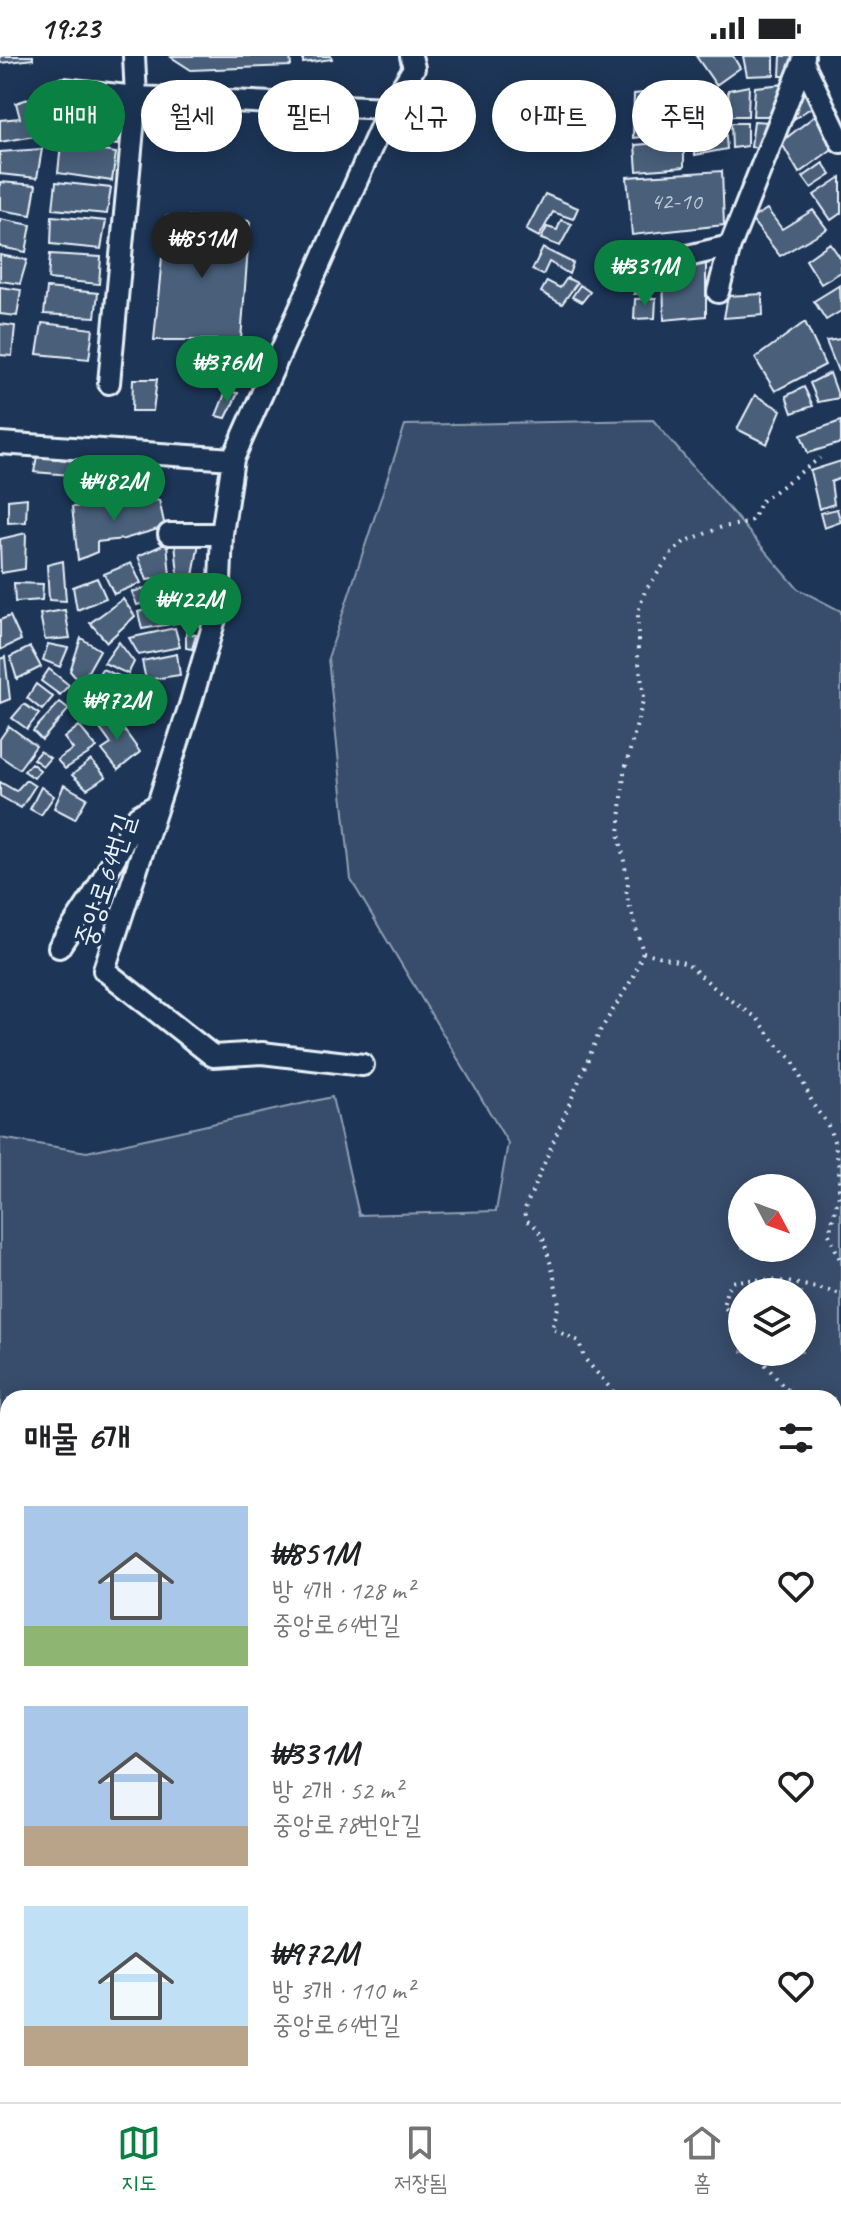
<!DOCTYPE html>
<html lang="ko">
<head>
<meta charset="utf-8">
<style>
	:root { --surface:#fff; --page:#f6f6f6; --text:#202124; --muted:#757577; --line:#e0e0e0; --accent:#0b8043 }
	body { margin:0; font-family:Caveat,"Poor Story",sans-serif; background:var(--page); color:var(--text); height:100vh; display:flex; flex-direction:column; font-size:30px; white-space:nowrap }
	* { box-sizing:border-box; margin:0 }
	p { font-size:26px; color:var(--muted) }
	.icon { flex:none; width:44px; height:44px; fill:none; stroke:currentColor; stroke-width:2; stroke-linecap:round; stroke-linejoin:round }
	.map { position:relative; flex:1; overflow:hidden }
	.sheet { position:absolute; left:0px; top:1334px; width:842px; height:712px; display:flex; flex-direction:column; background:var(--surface); border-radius:24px 24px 0 0; box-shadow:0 4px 20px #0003 }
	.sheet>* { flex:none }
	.banner { position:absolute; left:24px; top:24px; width:794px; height:72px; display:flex; gap:16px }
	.needle { width:52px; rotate:131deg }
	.tools { position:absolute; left:728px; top:1118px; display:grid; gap:16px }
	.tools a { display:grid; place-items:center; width:88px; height:88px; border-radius:50%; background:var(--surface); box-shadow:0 4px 20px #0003; font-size:40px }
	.price { position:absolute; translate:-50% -68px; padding:0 18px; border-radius:28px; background:var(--accent); color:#fff; font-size:26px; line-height:52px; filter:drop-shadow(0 2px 4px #0008) }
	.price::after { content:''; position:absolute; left:50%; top:48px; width:24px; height:18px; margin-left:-12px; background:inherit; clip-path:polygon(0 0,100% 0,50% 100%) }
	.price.selected { background:#222; color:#fff }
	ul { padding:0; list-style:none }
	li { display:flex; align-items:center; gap:24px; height:200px; padding:0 24px }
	li span { display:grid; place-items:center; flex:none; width:224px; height:160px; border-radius:0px; color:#555 }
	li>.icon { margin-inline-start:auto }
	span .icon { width:96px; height:96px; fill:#fffc; stroke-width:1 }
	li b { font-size:34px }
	h2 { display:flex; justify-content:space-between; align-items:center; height:96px; padding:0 24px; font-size:34px }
	.tag { padding:0 28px; border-radius:36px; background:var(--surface); box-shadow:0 4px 20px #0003; font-size:28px; line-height:72px }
	.tag.selected { background:var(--accent); color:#fff }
	.status { display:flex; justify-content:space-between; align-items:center; height:56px; padding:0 40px; background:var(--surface); direction:ltr }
	.status svg { height:22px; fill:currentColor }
	.tab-bar { display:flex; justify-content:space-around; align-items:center; height:112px; border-top:2px solid var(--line); background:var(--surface); font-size:22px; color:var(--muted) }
	.tab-bar a { display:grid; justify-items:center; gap:4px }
	.tab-bar .selected { color:var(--accent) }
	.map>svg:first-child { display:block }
</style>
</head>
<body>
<div class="status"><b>19:23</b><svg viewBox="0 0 49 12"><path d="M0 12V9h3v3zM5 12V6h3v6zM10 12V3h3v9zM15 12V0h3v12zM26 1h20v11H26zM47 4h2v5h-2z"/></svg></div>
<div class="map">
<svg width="841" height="2046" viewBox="0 0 841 2046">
	<rect width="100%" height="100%" fill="#1d3557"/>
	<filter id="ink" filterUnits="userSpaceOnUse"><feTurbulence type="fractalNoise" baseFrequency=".0125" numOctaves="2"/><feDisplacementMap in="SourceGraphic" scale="16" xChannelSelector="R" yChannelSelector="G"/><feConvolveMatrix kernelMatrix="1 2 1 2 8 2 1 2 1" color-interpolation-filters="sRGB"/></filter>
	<g filter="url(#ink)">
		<path fill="#374d6c" stroke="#909fb2" stroke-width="2" fill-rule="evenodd" d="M653,364L798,533L841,555V2046H0V1082L87,1096L332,1041L359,1159L496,1155L508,1087L351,824L328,602L405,369ZM742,1132H802V1192H742ZM742,1236H802V1296H742ZM8,1342H834V2038H8Z"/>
		<path fill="#495e7a" stroke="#e8f1f8" stroke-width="2" d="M0,0H33V3L0,7Z
			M174,0H290L291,10L191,14L171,1Z
			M303,0H331L332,3L303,7Z
			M696,0H733L740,12L716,29Z
			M743,0H774V19L747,20Z
			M781,0H796L790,20H780Z
			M785,28L772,60H753L755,31Z
			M749,30L748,60H730L728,34Z
			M803,31L812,51L794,63Z
			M677,34L681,77L633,82L634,38Z
			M722,36L727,93L695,99L688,43Z
			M40,39L46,78L0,86V64L20,62L16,47Z
			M58,43L85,47L80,82L55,80Z
			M96,46L126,52L118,89L89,84Z
			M816,59L835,91L799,117L781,86Z
			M754,65L769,66L762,92L751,91Z
			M731,67H747V90L732,92Z
			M684,85V111L637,115L635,89Z
			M61,88L116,97L112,125L58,117Z
			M42,93L37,122L0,118V96Z
			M823,107L831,119L811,132L803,121Z
			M722,115L724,169L632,179L627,121Z
			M841,121V157L831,164L814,139Z
			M0,126L36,129L31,159L0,154Z
			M56,126L111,132L107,158L53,153Z
			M545,138L578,152L573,163L553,156L539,181L526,174Z
			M767,153L782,173L813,154L827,173L780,200L751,163Z
			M52,160L106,165L101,193L51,188Z
			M166,160L250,165L241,284H154Z
			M0,163L31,169L26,196L0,191Z
			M561,164L572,168L560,190L541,183L547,171L557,174Z
			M830,187L841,203V216L821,228L806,204Z
			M543,192L573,207L569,218L549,206L543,219L532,214Z
			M50,198L101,201L99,228L48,223Z
			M0,199L27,204L20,228L0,225Z
			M706,206V260L664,264L663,209Z
			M655,215L654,236L634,238V218Z
			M567,222L577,227L562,248L541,236L547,225L560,232Z
			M580,229L590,236L582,246L572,241Z
			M840,229L841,255L826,264L814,245Z
			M0,231L21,234L17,260L0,258Z
			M47,232L98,237L95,261L44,258Z
			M762,238L763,259L724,262L728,240Z
			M656,242L655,262L634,263L635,243Z
			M805,266L825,309L775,335L755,302Z
			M42,267L93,273L89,303L37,298Z
			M0,268L15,270L12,300L0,299Z
			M841,283V315H838L826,285Z
			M830,317L839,342L818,346L810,327Z
			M133,323H157L153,355H132Z
			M804,331L813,350L792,357L786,340Z
			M226,335L238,337L226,362L216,360Z
			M755,339L781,354L767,388L737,373Z
			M841,365V387L808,397L801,379Z
			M37,400L73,405L71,419L34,416Z
			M841,405V422L831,426L834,448L819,453L810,415Z
			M27,442L26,466L8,467V444Z
			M159,444L165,471L124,483L97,486V496L78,504L72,451Z
			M837,453L841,466L824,472L820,457Z
			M26,477L25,513L1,517L0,483Z
			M167,487L170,520L147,524L138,500Z
			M175,487H199L193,520L178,519Z
			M63,505L66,545L49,544L47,509Z
			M131,507L141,527L114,538L104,518Z
			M97,522L106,542L77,554L73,531Z
			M166,526L167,541L137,549L132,536Z
			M14,527L43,528L42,544L15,546Z
			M123,543L135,560L107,586L90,567Z
			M176,545L182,566L142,573L138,556Z
			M65,554L70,582L45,584L40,558Z
			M189,558L199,559L195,572L185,569Z
			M10,560L21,584L0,594V564Z
			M175,572L180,591L139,599L129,582Z
			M186,577L196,579L192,593L186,592Z
			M81,582L100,594L81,628L70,615Z
			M119,586L134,606L128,618L104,607Z
			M48,588L68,592L60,611L43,604Z
			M30,591L41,611L17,623L10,601Z
			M177,598L180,619L146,624L142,605Z
			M5,601L10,643L0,647V603Z
			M49,613L69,629L60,639L41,625Z
			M102,613L129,624L115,651L90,657L79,647Z
			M36,628L53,641L42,654L27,642Z
			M140,641L161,642L154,667L137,665Z
			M60,646L69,653L42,684L33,675Z
			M24,648L39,658L27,673L12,662Z
			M112,657L140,696L118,714L102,694L111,688L95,666Z
			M9,670L36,690L19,713L0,700V683Z
			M79,670L97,692L65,713L57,704L73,693L64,682Z
			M40,695L50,702L43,710L33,703Z
			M91,704L106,721L87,733L72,719Z
			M31,707L40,714L34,722L24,715Z
			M26,724L35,730L21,752L0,740V726L16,735Z
			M64,729L87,742L75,763L54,752Z
			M41,731L54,740L41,759L30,753Z"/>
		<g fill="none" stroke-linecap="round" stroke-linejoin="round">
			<g stroke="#e8f1f8" stroke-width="26">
				<path id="street" d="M804,0L803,6L841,86
					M64,33L136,41L389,52
					M637,212L730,190L803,6
					M718,236L730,190
					M109,327L136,41L134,0
					M0,387L233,403
					M169,478H222
					M59,891L93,840L138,760L157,749
					M363,1009L262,997L213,1000L104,914L191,646L219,549L222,478L233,403L389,52L414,12L411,0"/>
			</g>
			<path stroke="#e8f1f8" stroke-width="4" stroke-dasharray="2 6" stroke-linecap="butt" d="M643,896L688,908L718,935L757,962L779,991L792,1003L815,1052L827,1067L835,1088L839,1111V1139L829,1178L841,1206
				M742,1271L739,1264L723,1250L727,1234L732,1226C769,1219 805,1229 841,1238
				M755,1296L783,1330L798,1342
				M619,1342L584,1302L579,1285L552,1273L559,1248L553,1216L543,1182L536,1171L526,1164L524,1155L600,975L634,920L643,896L626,838L628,827L619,778L624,717L644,641L638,600V556L645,535L672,497L684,486L722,471L748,467L754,462L760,446L820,402
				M834,1392L841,1396
				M834,1546L841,1538
				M834,1711L841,1715
				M0,1801L8,1802
				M834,2035L841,2036
				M528,2038L545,2046
				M719,2046L726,2038"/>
			<use href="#street" stroke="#1d3557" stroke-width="20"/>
		</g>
	</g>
	<g text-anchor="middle" stroke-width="7" stroke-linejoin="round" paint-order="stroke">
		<g font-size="24" fill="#c0ccd8">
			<text x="676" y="153">42-10</text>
		</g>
		<g font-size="28" fill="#e8f1f8" stroke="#1d3557">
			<text transform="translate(104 824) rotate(-72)" y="10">중앙로64번길</text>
		</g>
	</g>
</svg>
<div class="tools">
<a><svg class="needle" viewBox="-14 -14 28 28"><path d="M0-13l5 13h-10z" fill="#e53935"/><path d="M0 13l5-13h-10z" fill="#757577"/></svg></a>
<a><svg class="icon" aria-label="layers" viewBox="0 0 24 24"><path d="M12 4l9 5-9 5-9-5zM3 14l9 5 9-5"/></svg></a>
</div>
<b class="price selected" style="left:202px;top:224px">₩851M</b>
<b class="price" style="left:645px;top:252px">₩331M</b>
<b class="price" style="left:227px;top:348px">₩376M</b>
<b class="price" style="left:114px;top:467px">₩482M</b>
<b class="price" style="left:190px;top:585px">₩422M</b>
<b class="price" style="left:117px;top:686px">₩972M</b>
<div class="banner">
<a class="tag selected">매매</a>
<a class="tag">월세</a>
<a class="tag">필터</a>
<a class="tag">신규</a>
<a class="tag">아파트</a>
<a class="tag">주택</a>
</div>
<section class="sheet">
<h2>매물 6개<svg class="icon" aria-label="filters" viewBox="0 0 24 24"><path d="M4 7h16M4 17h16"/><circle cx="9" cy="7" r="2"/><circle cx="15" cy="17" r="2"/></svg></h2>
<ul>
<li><span style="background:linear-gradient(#a9c7e8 75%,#8fb573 0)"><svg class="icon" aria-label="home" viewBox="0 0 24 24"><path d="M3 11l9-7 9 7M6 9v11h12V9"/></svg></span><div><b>₩851M</b><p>방 4개 · 128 m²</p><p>중앙로64번길</p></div><svg class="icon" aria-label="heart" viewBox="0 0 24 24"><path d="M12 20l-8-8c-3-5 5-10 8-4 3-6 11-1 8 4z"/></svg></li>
<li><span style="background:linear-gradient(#a9c7e8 75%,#b9a48a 0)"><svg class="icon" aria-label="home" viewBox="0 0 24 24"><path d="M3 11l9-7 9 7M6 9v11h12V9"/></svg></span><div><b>₩331M</b><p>방 2개 · 52 m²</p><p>중앙로78번안길</p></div><svg class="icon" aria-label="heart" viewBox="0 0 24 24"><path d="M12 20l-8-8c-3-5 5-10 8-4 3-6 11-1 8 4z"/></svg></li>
<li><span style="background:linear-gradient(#bfe0f5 75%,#b9a48a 0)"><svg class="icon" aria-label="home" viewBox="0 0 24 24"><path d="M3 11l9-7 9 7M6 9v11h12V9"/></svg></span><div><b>₩972M</b><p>방 3개 · 110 m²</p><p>중앙로64번길</p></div><svg class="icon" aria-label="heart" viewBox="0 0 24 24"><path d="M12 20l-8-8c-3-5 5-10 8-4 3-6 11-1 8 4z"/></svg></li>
</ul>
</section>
</div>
<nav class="tab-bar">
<a class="selected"><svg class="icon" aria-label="map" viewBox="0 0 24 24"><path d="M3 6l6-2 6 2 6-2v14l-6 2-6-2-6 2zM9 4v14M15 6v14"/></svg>지도</a>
<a><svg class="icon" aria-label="saved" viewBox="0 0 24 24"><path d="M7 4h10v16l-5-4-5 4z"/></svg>저장됨</a>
<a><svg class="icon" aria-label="home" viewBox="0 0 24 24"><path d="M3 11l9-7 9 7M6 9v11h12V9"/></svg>홈</a>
</nav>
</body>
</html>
